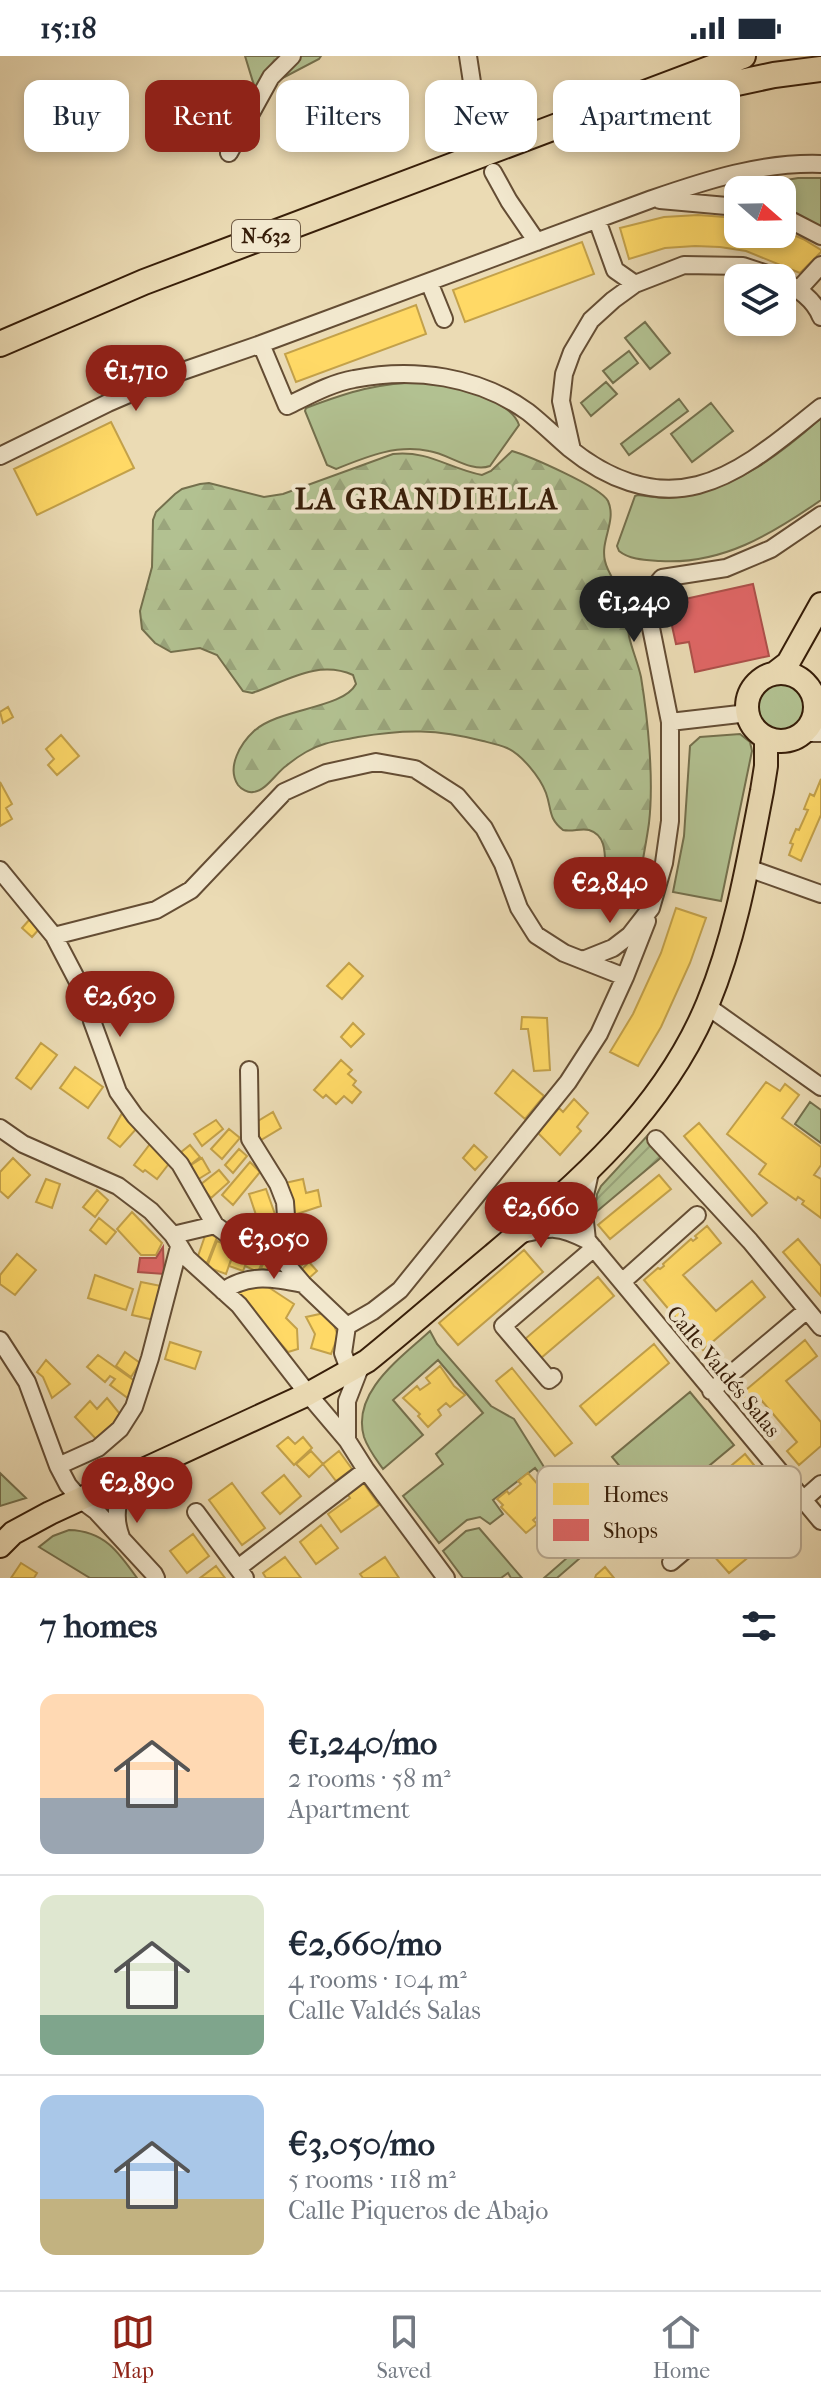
<!DOCTYPE html>
<html lang="en">
<head>
<meta charset="utf-8">
<style>
	:root { --surface:#fff; --page:#f2f2f3; --text:#1f2937; --muted:#747a83; --line:#e0e1e3; --accent:#8f2418 }
	body { margin:0; font-family:"IM FELL French Canon",serif; background:var(--page); color:var(--text); height:100vh; display:flex; flex-direction:column; font-size:30px; white-space:nowrap }
	* { box-sizing:border-box; margin:0 }
	p { font-size:26px; color:var(--muted) }
	.icon { flex:none; width:44px; height:44px; fill:none; stroke:currentColor; stroke-width:2; stroke-linecap:round; stroke-linejoin:round }
	.map { position:relative; height:1522px; overflow:hidden }
	.details { display:flex; flex-direction:column; background:var(--surface); flex:1 }
	.details>* { flex:none }
	.top-card { position:absolute; left:24px; top:24px; width:774px; height:72px; display:flex; gap:16px }
	.needle { width:52px; rotate:110deg }
	.fabs { position:absolute; left:724px; top:120px; display:grid; gap:16px }
	.fabs a { display:grid; place-items:center; width:72px; height:72px; border-radius:16px; background:var(--surface); box-shadow:0 4px 12px #0003; font-size:40px }
	.price { position:absolute; translate:-50% -68px; padding:0 18px; border-radius:28px; background:var(--accent); color:#fff; font-size:26px; line-height:52px; filter:drop-shadow(0 2px 4px #0008) }
	.price::after { content:''; position:absolute; left:50%; top:48px; width:24px; height:18px; margin-left:-12px; background:inherit; clip-path:polygon(0 0,100% 0,50% 100%) }
	.price.active { background:#222; color:#fff }
	ul { padding:0; list-style:none }
	li { display:flex; align-items:center; gap:24px; height:200px; padding:0 40px }
	li+li { border-top:2px solid var(--line) }
	li span { display:grid; place-items:center; flex:none; width:224px; height:160px; border-radius:16px; color:#555 }
	li>.icon { margin-inline-start:auto }
	span .icon { width:96px; height:96px; fill:#fffc; stroke-width:1 }
	li b { font-size:34px }
	h2 { display:flex; justify-content:space-between; align-items:center; height:96px; padding:0 40px; font-size:34px }
	.chip { padding:0 28px; border-radius:16px; background:var(--surface); box-shadow:0 4px 12px #0003; font-size:28px; line-height:72px }
	.chip.active { background:var(--accent); color:#fff }
	.status { display:flex; justify-content:space-between; align-items:center; height:56px; padding:0 40px; background:var(--surface); direction:ltr }
	.status svg { height:22px; fill:currentColor }
	.menu { display:flex; justify-content:space-around; align-items:center; height:112px; border-top:2px solid var(--line); background:var(--surface); font-size:22px; color:var(--muted) }
	.menu a { display:grid; justify-items:center; gap:4px }
	.menu .active { color:var(--accent) }
	.map>svg:first-child { display:block }
</style>
</head>
<body>
<div class="status"><b>15:18</b><svg viewBox="0 0 49 12"><path d="M0 12V9h3v3zM5 12V6h3v6zM10 12V3h3v9zM15 12V0h3v12zM26 1h20v11H26zM47 4h2v5h-2z"/></svg></div>
<div class="map">
<svg width="821" height="1522" viewBox="0 0 821 1522">
	<defs>
		<pattern id="forest-firs" width="22" height="20" patternUnits="userSpaceOnUse" patternTransform="scale(2)"><rect width="22" height="20" fill="#b2c191"/><path d="M5 1l3.5 6h-7zM16 11l3.5 6h-7z" fill="#9aa57c"/></pattern>
		<pattern id="garden-furrows" width="10" height="10" patternUnits="userSpaceOnUse" patternTransform="scale(2)"><rect width="10" height="10" fill="#b2c191"/><path d="M-1 1l2-2M0 10L10 0M9 11l2-2" fill="none" stroke="#9aa57c"/></pattern>
	</defs>
	<rect width="100%" height="100%" fill="#ebdbb4"/>
	<filter id="stains"><feTurbulence type="fractalNoise" baseFrequency=".0025" numOctaves="4"/><feColorMatrix values="0 0 0 0 .2 0 0 0 0 .09 0 0 0 0 .02 0 0 0 .5 -.17"/></filter>
	<radialGradient id="worn" r=".72"><stop offset=".6" stop-color="#630" stop-opacity="0"/><stop offset="1" stop-color="#630" stop-opacity=".3"/></radialGradient>
	<path fill="#b2c191" stroke="#74704d" stroke-width="2" d="M798,122H821V171L782,153V134H738V140V133L740,132Z
		M645,266L670,297L650,313L625,282Z
		M629,295L638,307L613,327L603,315Z
		M426,326C451,330 510,342 519,369L490,410C471,417 449,398 429,395C396,388 366,401 336,413L327,409L305,355L306,352C351,335 377,327 426,326Z
		M606,326L617,338L591,360L581,347Z
		M679,343L688,355L629,399L621,388Z
		M711,347L733,375L692,406L671,378Z
		M821,362V444C772,478 722,509 660,505C646,504 630,504 619,495L617,490L635,440L638,439C648,440 659,442 669,442C728,438 779,400 821,362Z
		M758 650a24 24 0 1 1 48 0a24 24 0 1 1-48 0Z
		M740,678L750,686L752,695L721,845L673,836L684,780L690,690L700,681Z
		M810,1046L821,1054V1087L795,1068Z
		M430,1275L437,1288L491,1350L514,1363L544,1411L602,1483L557,1522H544L591,1481L535,1412L493,1444L503,1458L490,1468L480,1461L467,1464L439,1487L403,1440L443,1408L436,1398L483,1357L438,1304L393,1344L423,1379L383,1413C376,1403 368,1393 364,1381C351,1336 401,1302 430,1275Z
		M690,1336L734,1389L656,1454L612,1401Z
		M0,1417L26,1442L0,1450Z
		M479,1472L522,1522H511L508,1517L501,1522H463L443,1495L466,1475Z
		M69,1474C104,1475 118,1495 137,1522H90L39,1491L53,1480Z"/>
	<path fill="url(#forest-firs)" stroke="#74704d" stroke-width="2" d="M245,0H321L319,3L256,36Z
		M512,395C529,400 601,431 608,445C617,465 600,484 605,505C608,519 619,530 623,543C626,555 627,568 629,580C632,594 638,607 641,621C648,664 654,724 649,767C645,795 639,824 634,852L621,849C614,843 609,836 607,827C602,811 612,781 589,774C581,772 572,776 563,774C548,762 552,754 546,737C540,721 522,699 507,692C500,689 491,687 483,685C437,673 405,673 358,681C339,685 322,686 306,696C299,700 292,705 286,710C276,717 266,735 253,736C248,737 241,733 238,729C226,711 241,687 254,675C279,652 343,653 356,628L353,619C317,603 285,626 252,637L243,635L217,599L200,592L171,596L155,587L142,573L140,555L152,511L153,464L156,456L175,438L182,433L200,428L209,427L264,441L283,438L393,398C428,394 450,413 482,419L491,415Z"/>
	<path fill="url(#garden-furrows)" stroke="#74704d" stroke-width="2" d="M648,1079L664,1099L595,1157L597,1138L601,1130Z"/>
	<path fill="#ffd966" stroke="#c3a14a" stroke-width="2" d="M698,159L738,162V178H782V174L803,183L821,194V196L800,217L746,195L720,191L695,190L665,192L629,203L620,172L664,161Z
		M582,186L594,218L465,266L453,234Z
		M416,249L426,278L296,326L285,298Z
		M111,366L134,412L37,459L14,413Z
		M8,651L13,661L3,667L0,656Z
		M61,679L79,700L57,719L48,709L54,703L46,693Z
		M821,723V759L801,805L789,799L793,788L790,787L796,773L799,774L808,754L804,753L810,738L814,740Z
		M0,726L12,748L6,752L12,763L0,770Z
		M676,852L706,862L690,907L661,971L638,1010L610,996L633,958L661,897Z
		M30,863L40,872L32,881L22,872Z
		M349,907L363,920L342,943L327,930Z
		M522,961L547,962L550,1014L534,1015L528,973H521Z
		M353,967L364,978L351,991L341,981Z
		M41,987L57,999L31,1033L16,1022Z
		M341,1004L352,1014L348,1018L356,1025L353,1029L361,1036L352,1047L344,1040L336,1048L326,1039L323,1042L314,1034Z
		M75,1011L103,1031L88,1052L60,1032Z
		M513,1014L544,1040L525,1063L495,1037Z
		M766,1026L780,1035L785,1028L799,1039L782,1062L821,1091V1109L814,1119L821,1123V1162L802,1148L804,1145L798,1141L796,1144L759,1118L766,1108L727,1078Z
		M574,1043L588,1057L577,1071L581,1075L560,1099L538,1077L559,1052L563,1056Z
		M125,1052L138,1071L120,1091L108,1082Z
		M273,1056L281,1072L261,1084L253,1068Z
		M216,1064L223,1073L202,1090L194,1078Z
		M699,1067L767,1147L752,1160L684,1080Z
		M229,1073L240,1082L222,1103L211,1093Z
		M150,1088L171,1105L157,1123L145,1114L143,1116L134,1109Z
		M190,1089L200,1101L189,1110L180,1097Z
		M474,1089L487,1101L475,1114L463,1102Z
		M239,1093L247,1100L233,1117L225,1109Z
		M13,1102L30,1119L8,1142L0,1135V1116Z
		M202,1102L210,1116L197,1124L188,1111Z
		M250,1106L260,1116L233,1149L222,1139Z
		M219,1114L229,1126L211,1142L200,1129Z
		M659,1119L671,1133L610,1183L598,1169Z
		M46,1123L60,1128L52,1152L36,1146Z
		M303,1123L306,1137L318,1134L321,1150L294,1159L285,1127Z
		M266,1133L276,1161L259,1168L249,1138Z
		M97,1134L108,1144L95,1161L83,1151Z
		M132,1156L162,1187L156,1199H141L117,1173Z
		M99,1162L116,1176L106,1188L90,1174Z
		M707,1170L721,1187L683,1219L716,1255L752,1225L765,1241L703,1294L644,1224L658,1212L660,1213L664,1210L663,1208L691,1183L693,1185L697,1182L695,1180Z
		M251,1173L265,1178L261,1189L247,1184Z
		M285,1174L307,1205L296,1214L280,1193Z
		M206,1177L217,1181L207,1207L197,1203Z
		M798,1183L821,1210V1240L783,1196Z
		M217,1185L235,1192L226,1218L207,1211Z
		M237,1189L251,1195L243,1215L229,1210Z
		M524,1194L543,1216L458,1289L439,1267Z
		M251,1195L265,1200L258,1216L245,1210Z
		M17,1198L36,1214L15,1239L0,1228V1219Z
		M266,1202L283,1210L278,1220L261,1212Z
		M309,1206L317,1215L308,1223L301,1214Z
		M95,1219L133,1233L126,1254L88,1242Z
		M598,1221L614,1240L541,1302L525,1283Z
		M256,1223L294,1248L286,1262L297,1273L298,1293L288,1296L234,1234Z
		M141,1226L161,1230L154,1264L132,1259Z
		M329,1256L338,1280L331,1298L311,1292L315,1278L306,1261Z
		M805,1284L817,1300L786,1325L821,1366V1390L799,1409L787,1395L797,1386L762,1345L752,1354L740,1339Z
		M170,1286L201,1296L195,1313L165,1303Z
		M654,1288L669,1307L596,1369L580,1350Z
		M125,1296L140,1307L131,1321L116,1310Z
		M98,1299L139,1328L129,1343L110,1329L115,1323L110,1320L105,1326L87,1311Z
		M46,1304L70,1328L52,1342L43,1321L37,1316Z
		M440,1310L454,1330L465,1339L450,1351L446,1347L438,1354L441,1359L428,1371L418,1360L420,1358L403,1342L417,1330L420,1334L430,1327L426,1322Z
		M512,1312L572,1387L555,1400L496,1325Z
		M107,1342L120,1358L111,1373L97,1384L75,1361L90,1345L97,1353Z
		M288,1381L295,1388L303,1381L312,1392L294,1409L277,1390Z
		M311,1395L323,1408L309,1421L296,1408Z
		M339,1395L352,1413L336,1425L323,1408Z
		M745,1398L758,1414L680,1481L666,1465Z
		M528,1417L557,1451L546,1460L542,1456L533,1464L537,1468L526,1477L501,1451L503,1449L497,1443L507,1435L509,1438L521,1428L518,1425Z
		M284,1419L301,1440L280,1458L262,1437Z
		M362,1425L379,1449L341,1476L328,1458L350,1442L346,1436Z
		M232,1427L265,1472L242,1489L209,1444Z
		M762,1458L778,1477L729,1517L713,1499Z
		M321,1469L338,1492L316,1508L300,1486Z
		M193,1478L209,1500L187,1517L170,1495Z
		M285,1501L301,1522H266L263,1517Z
		M385,1501L399,1522H363L360,1518Z
		M21,1507L37,1517L34,1522H11Z
		M216,1510L225,1522H200Z
		M605,1511L614,1522H595L596,1519Z"/>
	<path fill="#e06666" stroke="#ad504a" stroke-width="2" d="M753,528L769,600L695,616L689,586L676,588L667,547Z
		M163,1191L164,1218L138,1216L140,1202H156Z"/>
	<g fill="none" stroke-linecap="round" stroke-linejoin="round">
		<g stroke="#644d34" stroke-width="20">
			<path id="minor" d="M468,0L479,72
				M229,97L271,21L292,0
				M493,116L509,145L537,186
				M660,144L738,151
				M782,162L792,165L821,180
				M597,164L615,214L635,228
				M782,224C798,233 814,243 821,261
				M429,226L444,263
				M799,233L821,209
				M261,288L287,350C308,340 331,327 354,323C414,311 478,320 528,356C542,367 555,380 569,392C606,422 651,441 698,429C744,417 784,380 821,351
				M572,394L561,345L564,318L572,296L591,264L613,244L635,228L684,209L743,210L779,222
				M0,400L108,347L180,316L261,288L652,143C707,124 762,106 821,108
				M814,645L821,656
				M670,666L748,657
				M803,677H821
				M748,812L821,838
				M0,814L54,880L88,945L92,965L118,1036L135,1060L180,1108L215,1169L231,1181L252,1190L276,1196L303,1228L347,1270
				M54,880L156,854L191,834L284,736L326,717L376,706L415,713L457,740L484,772L503,808L519,852L536,879L564,897L625,921
				M583,904L613,892L630,879L651,852L664,807L670,765V666L647,552L651,535L662,522L726,512L771,493L821,459
				M707,950L821,1031
				M249,1014L250,1083L278,1128L285,1146L286,1160L276,1196
				M0,1072L23,1088L118,1130L151,1155L173,1179L187,1202L239,1249L308,1338L347,1384L366,1414L446,1522
				M656,1083L750,1185L821,1271
				M549,1150C564,1145 574,1158 584,1167
				M173,1179L215,1169
				M519,1179C551,1171 557,1169 587,1184L821,1465
				M587,1184L583,1148L591,1112
				M622,1226L697,1159
				M223,1235C249,1217 274,1222 303,1228
				M347,1270L373,1255L400,1234L568,1026L599,978L625,921L647,865
				M347,1270L343,1297L350,1316
				M0,1284L27,1326L58,1410L68,1429L81,1444L96,1455L154,1518L156,1522
				M553,1321L549,1324L503,1270L594,1192
				M711,1335L807,1254
				M347,1384V1345L361,1309
				M58,1410L98,1392L120,1373L134,1351L150,1302L179,1191
				M803,1444L821,1428
				M196,1456L245,1522
				M121,1481C112,1457 118,1441 131,1420
				M671,1506L779,1415
				M238,1512L366,1414"/>
		</g>
		<g stroke="#371e09" stroke-width="26">
			<path id="major" d="M775,617L788,607L821,548
				M747 651a34 34 0 1 1 68 0a34 34 0 1 1-68 0Z
				M0,1490L13,1477L50,1457L308,1338L367,1305C410,1270 451,1234 493,1199C579,1126 664,1054 708,947C736,879 748,807 762,735L766,710V682"/>
		</g>
		<g stroke="#371e09" stroke-width="28">
			<path id="highway" d="M676,40L774,19L821,13
				M0,288L144,226L743,0"/>
		</g>
		<use href="#minor" stroke="#f2e8ce" stroke-width="16"/>
		<use href="#major" stroke="#ebdbb4" stroke-width="22"/>
		<use href="#highway" stroke="#ebdbb4" stroke-width="24"/>
	</g>
	<g text-anchor="middle" stroke-width="8" stroke-linejoin="round" paint-order="stroke">
		<rect fill="#f2e8ce" stroke="#6f5b44" stroke-width="2" x="232" y="164" width="68" height="32" rx="6"/>
		<g font-size="20" font-weight="bold" fill="#371e09">
			<text x="266" y="187">N-632</text>
		</g>
		<g font-size="22" fill="#371e09" stroke="#f2e8ce">
			<text transform="translate(724 1315) rotate(50)" y="8">Calle Valdés Salas</text>
		</g>
		<g font-size="30" font-weight="bold" letter-spacing="2" fill="#371e09" stroke="#f2e8ce">
			<text x="427" y="453">LA GRANDIELLA</text>
		</g>
	</g>
	<rect x="537" y="1410" width="264" height="92" rx="12" fill="#f2e8ce" stroke="#baab93" stroke-width="2"/>
	<rect x="553" y="1427" width="36" height="22" fill="#ffd966"/>
	<rect x="553" y="1463" width="36" height="22" fill="#e06666"/>
	<g font-size="22" fill="#371e09">
		<text x="603" y="1446">Homes</text>
		<text x="603" y="1482">Shops</text>
	</g>
	<rect width="100%" height="100%" filter="url(#stains)"/>
	<rect width="100%" height="100%" fill="url(#worn)"/>
</svg>
<div class="fabs">
<a><svg class="needle" viewBox="-14 -14 28 28"><path d="M0-13l5 13h-10z" fill="#e53935"/><path d="M0 13l5-13h-10z" fill="#747a83"/></svg></a>
<a><svg class="icon" aria-label="layers" viewBox="0 0 24 24"><path d="M12 4l9 5-9 5-9-5zM3 14l9 5 9-5"/></svg></a>
</div>
<b class="price" style="left:136px;top:357px">€1,710</b>
<b class="price active" style="left:634px;top:588px">€1,240</b>
<b class="price" style="left:610px;top:869px">€2,840</b>
<b class="price" style="left:120px;top:983px">€2,630</b>
<b class="price" style="left:541px;top:1194px">€2,660</b>
<b class="price" style="left:274px;top:1225px">€3,050</b>
<b class="price" style="left:137px;top:1469px">€2,890</b>
<div class="top-card">
<a class="chip">Buy</a>
<a class="chip active">Rent</a>
<a class="chip">Filters</a>
<a class="chip">New</a>
<a class="chip">Apartment</a>
</div>
</div>
<section class="details">
<h2>7 homes<svg class="icon" aria-label="filters" viewBox="0 0 24 24"><path d="M4 7h16M4 17h16"/><circle cx="9" cy="7" r="2"/><circle cx="15" cy="17" r="2"/></svg></h2>
<ul>
<li><span style="background:linear-gradient(#ffd9b3 65%,#9aa5b1 0)"><svg class="icon" aria-label="home" viewBox="0 0 24 24"><path d="M3 11l9-7 9 7M6 9v11h12V9"/></svg></span><div><b>€1,240/mo</b><p>2 rooms · 58 m²</p><p>Apartment</p></div></li>
<li><span style="background:linear-gradient(#dfe7d0 75%,#7fa58c 0)"><svg class="icon" aria-label="home" viewBox="0 0 24 24"><path d="M3 11l9-7 9 7M6 9v11h12V9"/></svg></span><div><b>€2,660/mo</b><p>4 rooms · 104 m²</p><p>Calle Valdés Salas</p></div></li>
<li><span style="background:linear-gradient(#a9c7e8 65%,#c2b280 0)"><svg class="icon" aria-label="home" viewBox="0 0 24 24"><path d="M3 11l9-7 9 7M6 9v11h12V9"/></svg></span><div><b>€3,050/mo</b><p>5 rooms · 118 m²</p><p>Calle Piqueros de Abajo</p></div></li>
</ul>
</section>
<nav class="menu">
<a class="active"><svg class="icon" aria-label="map" viewBox="0 0 24 24"><path d="M3 6l6-2 6 2 6-2v14l-6 2-6-2-6 2zM9 4v14M15 6v14"/></svg>Map</a>
<a><svg class="icon" aria-label="saved" viewBox="0 0 24 24"><path d="M7 4h10v16l-5-4-5 4z"/></svg>Saved</a>
<a><svg class="icon" aria-label="home" viewBox="0 0 24 24"><path d="M3 11l9-7 9 7M6 9v11h12V9"/></svg>Home</a>
</nav>
</body>
</html>
